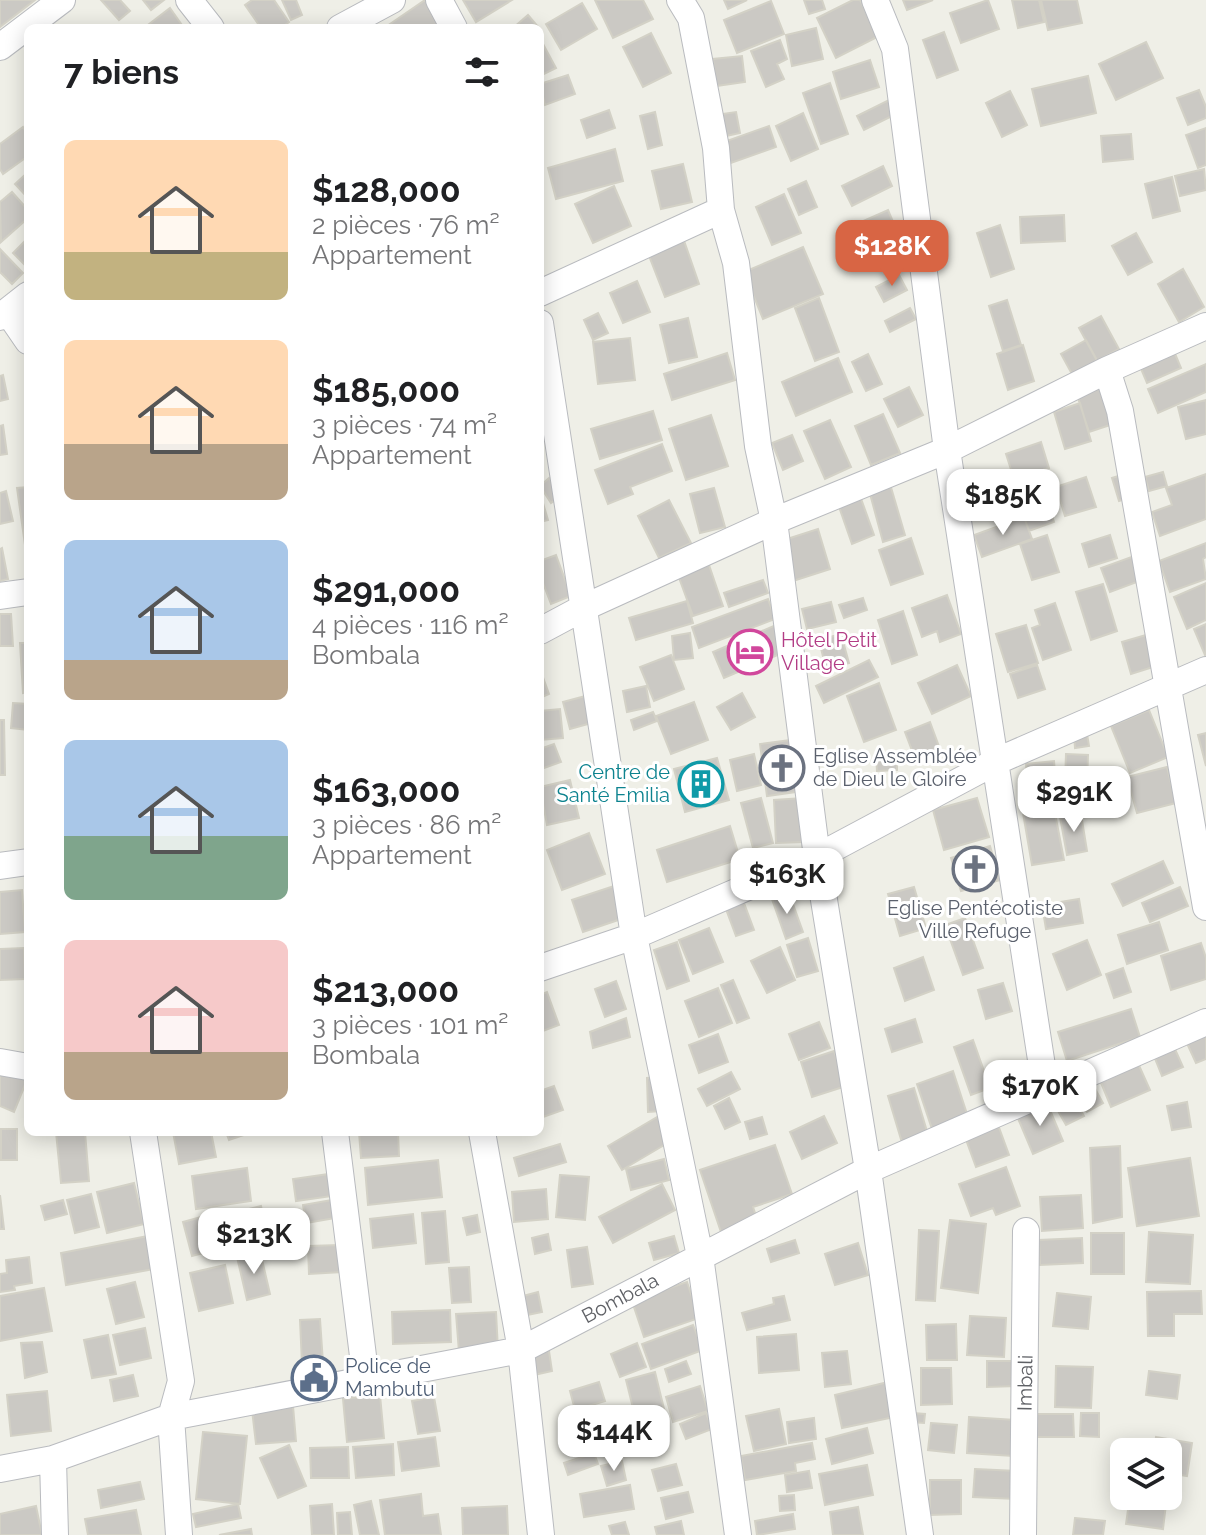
<!DOCTYPE html>
<html lang="fr">
<head>
<meta charset="utf-8">
<style>
	:root { --surface:#fff; --page:#f6f6f6; --text:#202124; --muted:#757577; --accent:#d86544 }
	body { margin:0; font-family:Raleway,sans-serif; background:var(--page); color:var(--text); height:100vh; display:flex; flex-direction:column; font-size:30px; white-space:nowrap }
	* { box-sizing:border-box; margin:0 }
	p { font-size:26px; color:var(--muted) }
	.icon { flex:none; width:44px; height:44px; fill:none; stroke:currentColor; stroke-width:2; stroke-linecap:round; stroke-linejoin:round }
	.map { position:relative; flex:1; overflow:hidden }
	.panel { position:absolute; left:24px; top:24px; width:520px; height:1112px; display:flex; flex-direction:column; background:var(--surface); border-radius:12px; box-shadow:0 4px 20px #0003 }
	.panel>* { flex:none }
	.fabs { position:absolute; left:1110px; top:1438px; display:grid; gap:16px }
	.fabs a { display:grid; place-items:center; width:72px; height:72px; border-radius:12px; background:var(--surface); box-shadow:0 4px 20px #0003; font-size:40px }
	.price { position:absolute; translate:-50% -68px; padding:0 18px; border-radius:16px; background:#fff; color:#222; font-size:26px; line-height:52px; filter:drop-shadow(0 2px 4px #0008) }
	.price::after { content:''; position:absolute; left:50%; top:48px; width:24px; height:18px; margin-left:-12px; background:inherit; clip-path:polygon(0 0,100% 0,50% 100%) }
	.price.on { background:var(--accent); color:#fff }
	ul { padding:0; list-style:none }
	li { display:flex; align-items:center; gap:24px; height:200px; padding:0 40px }
	li span { display:grid; place-items:center; flex:none; width:224px; height:160px; border-radius:12px; color:#555 }
	li>.icon { margin-inline-start:auto }
	span .icon { width:96px; height:96px; fill:#fffc; stroke-width:1 }
	li b { font-size:34px }
	h2 { display:flex; justify-content:space-between; align-items:center; height:96px; padding:0 40px; font-size:34px }
	.map>svg:first-child { display:block }
</style>
</head>
<body>
<div class="map">
<svg width="1206" height="1535" viewBox="0 0 1206 1535">
	<rect width="100%" height="100%" fill="#efefe7"/>
	<path fill="#cbc9c4" stroke="#d3d1c6" stroke-width="2" d="M0,0H35L0,27Z
		M101,0H120L130,11L119,20Z
		M143,0H164L151,10Z
		M252,0H274L289,22L281,28H261L245,5Z
		M282,0H296L302,15L291,20Z
		M425,0L443,28H388L387,26Z
		M463,0H512L476,22Z
		M595,0H643L653,19L613,38Z
		M724,0H747L728,9Z
		M804,0H822L825,9L809,14Z
		M853,0H860L879,36L836,58L817,18Z
		M903,0H933L907,10Z
		M988,0L999,29L961,43L950,13Z
		M1012,0H1039L1044,22L1018,28Z
		M1041,0H1077L1082,23L1048,30Z
		M771,1L784,34L737,53L724,20Z
		M582,3L597,29L561,50L546,24Z
		M170,8L184,28H144Z
		M528,15L539,28H513Z
		M816,28L823,59L792,66L786,35Z
		M944,32L958,70L937,78L923,40Z
		M651,33L671,73L643,87L623,47Z
		M780,40L787,59L777,64L784,79L766,87L751,51Z
		M1146,42L1163,78L1116,100L1099,64Z
		M543,44L556,68L540,76V45Z
		M742,56L745,82L716,86L713,59Z
		M870,60L879,87L841,99L833,72Z
		M568,75L575,94L545,105L540,84Z
		M1088,76L1096,113L1041,126L1032,89Z
		M830,83L848,134L821,144L803,93Z
		M1199,90L1206,107V118L1188,125L1177,98Z
		M1010,91L1027,125L1002,137L986,103Z
		M889,100L896,114L864,130L857,116Z
		M609,110L615,128L587,138L581,120Z
		M655,112L662,145L648,149L640,116Z
		M736,112L740,133L726,136L722,114Z
		M803,113L818,149L791,161L776,126Z
		M769,126L776,147L728,164L721,143Z
		M23,127L28,135V156L3,174L0,169V144Z
		M1206,128V165L1198,168L1186,135Z
		M1131,134L1133,159L1103,162L1101,136Z
		M615,149L623,181L556,199L548,168Z
		M683,164L692,202L661,209L652,171Z
		M883,166L892,186L852,206L842,186Z
		M1204,169L1206,190L1180,196L1175,176Z
		M28,172V198L15,184Z
		M1172,177L1180,211L1153,218L1145,184Z
		M806,181L817,207L799,215L788,189Z
		M614,186L631,226L593,243L575,204Z
		M12,192L28,210V218L1,242L0,202Z
		M784,194L801,233L772,245L756,207Z
		M888,210L896,229L869,240L861,222Z
		M1064,215L1065,241L1021,243L1020,217Z
		M1000,225L1014,269L991,277L977,233Z
		M681,232L699,284L665,297L646,248Z
		M1136,233L1152,262L1128,275L1112,246Z
		M28,238V268L13,253Z
		M803,247L823,294L763,319L744,272Z
		M0,249L23,273L12,284L0,272Z
		M1183,269L1204,307L1179,322L1158,284Z
		M899,275L907,290L884,302L876,287Z
		M637,281L650,312L623,323L610,293Z
		M819,298L839,352L815,361L795,308Z
		M1007,300L1021,345L1003,351L989,306Z
		M910,308L916,319L890,332L885,321Z
		M598,313L608,333L593,340L584,320Z
		M1101,316L1119,349L1097,361L1079,328Z
		M688,318L697,357L669,363L660,325Z
		M630,338L635,380L598,384L593,342Z
		M1086,340L1098,362L1073,376L1061,354Z
		M1023,345L1034,381L1008,390L997,354Z
		M1173,349L1181,368L1147,383L1139,364Z
		M727,353L735,380L672,400L664,374Z
		M868,354L882,384L866,391L852,362Z
		M838,358L852,392L796,416L782,382Z
		M1206,364V392L1158,413L1148,389Z
		M3,375L8,399L0,401V376Z
		M1108,386L1119,422L1089,432L1077,395Z
		M909,387L923,415L898,427L884,399Z
		M1206,400V434L1186,439L1178,407Z
		M1080,403L1091,441L1065,449L1054,412Z
		M653,411L662,440L600,459L591,429Z
		M883,414L900,453L871,465L855,426Z
		M711,415L728,466L686,480L669,429Z
		M830,420L851,467L825,479L804,431Z
		M3,425L7,454L0,455V426Z
		M792,435L803,461L783,470L772,443Z
		M1041,442L1049,468L1014,479L1006,454Z
		M662,444L672,471L630,487L633,494L608,504L595,470Z
		M1163,472L1167,486L1149,491L1145,477Z
		M1125,474L1132,497L1119,501L1112,478Z
		M1206,474V519L1160,536L1152,512L1172,505L1166,488Z
		M1086,477L1096,507L1065,516L1056,487Z
		M549,478L561,496L551,503L540,486Z
		M890,484L905,535L883,542L869,490Z
		M1042,486L1054,522L1029,531L1016,495Z
		M28,487V545H25L17,488Z
		M714,488L725,527L700,533L690,494Z
		M6,491L13,521L0,524V493Z
		M540,493L548,520L540,522Z
		M859,493L874,535L852,544L837,501Z
		M669,500L691,543L659,558L638,516Z
		M1024,517L1032,539L982,557L974,535Z
		M818,529L830,569L793,581L781,541Z
		M1047,535L1059,572L1032,580L1020,544Z
		M1110,535L1117,558L1089,567L1082,544Z
		M911,538L923,574L891,585L879,550Z
		M1206,543V557L1203,559L1206,579L1170,592L1159,561Z
		M2,548L8,579L0,581V549Z
		M556,555L571,596L551,604L540,575V561Z
		M1137,555L1145,579L1110,592L1101,568Z
		M709,565L723,606L693,616L678,575Z
		M763,580L768,593L729,607L724,593Z
		M1206,583V620L1187,629L1174,597Z
		M1103,584L1117,631L1091,640L1076,592Z
		M947,595L961,634L940,642L937,631L922,637L912,608Z
		M863,598L867,610L844,618L839,605Z
		M768,599L775,619L699,648L692,627Z
		M687,601L693,623L636,640L629,618Z
		M831,602L836,622L807,629L802,609Z
		M1055,603L1071,650L1043,660L1032,628L1040,625L1035,610Z
		M903,611L917,655L892,664L878,620Z
		M0,614H11L13,646H0Z
		M1206,624V654L1205,655L1194,629Z
		M776,625L787,651L724,678L713,652Z
		M1026,625L1038,663L1008,672L996,634Z
		M690,633L693,658L674,660L672,636Z
		M841,634L849,663L826,669L819,640Z
		M1146,635L1156,666L1131,674L1122,642Z
		M20,643H28V692L23,693Z
		M671,655L684,689L654,701L640,667Z
		M869,660L878,677L824,703L816,686Z
		M957,665L971,696L932,714L918,683Z
		M1037,665L1045,689L1018,698L1010,674Z
		M540,669L549,694L540,698Z
		M879,683L896,730L864,742L847,696Z
		M646,686L650,707L627,712L623,691Z
		M742,693L755,717L731,730L717,707Z
		M589,695L595,722L570,729L563,702Z
		M694,702L708,740L671,754L656,716Z
		M13,703L28,704V730L11,728Z
		M560,709L563,738L540,740V711Z
		M1149,710L1168,757L1130,773L1111,726Z
		M653,712L657,721L634,730L631,720Z
		M0,720H4L5,775H0Z
		M930,722L941,752L916,761L905,732Z
		M1206,733V766L1198,735Z
		M1087,734L1089,746L1075,748L1074,735Z
		M797,739L804,791L767,796L760,744Z
		M554,744L561,762L541,769L540,749Z
		M754,754L761,785L737,791L730,760Z
		M897,754V770L877,771L876,755Z
		M1066,754L1088,755L1087,783L1065,782Z
		M717,758L729,800L685,812L674,769Z
		M1054,761L1057,797L1029,800L1026,764Z
		M1167,767L1176,803L1137,813L1127,777Z
		M570,780L579,818L547,825L540,787Z
		M761,798L773,843L753,848L741,803Z
		M803,798L806,842L776,843L774,800Z
		M977,798L989,837L944,850L933,810Z
		M1054,808L1064,860L1032,865L1023,813Z
		M1081,814L1087,851L1067,855L1060,817Z
		M730,826L740,859L667,882L657,850Z
		M589,833L605,874L562,890L547,850Z
		M990,846L1000,880L961,891L951,858Z
		M1163,861L1173,883L1123,906L1112,884Z
		M617,885L627,917L583,932L572,900Z
		M914,887L926,928L900,936L888,894Z
		M1180,887L1188,906L1150,922L1142,903Z
		M22,890L25,932L0,934V892Z
		M789,893L803,932L786,939L772,899Z
		M1079,899L1083,923L1046,929L1042,905Z
		M744,903L754,930L736,936L726,909Z
		M965,918L983,968L963,975L945,925Z
		M1159,922L1168,950L1127,964L1118,935Z
		M709,928L723,962L693,974L679,940Z
		M808,938L818,971L797,977L787,945Z
		M1087,940L1101,975L1067,990L1053,954Z
		M677,942L689,981L667,989L654,950Z
		M1201,943L1206,958V979L1171,990L1161,956Z
		M780,947L795,980L767,993L751,961Z
		M24,948L25,979L0,980V949Z
		M923,957L934,990L905,1001L894,968Z
		M1123,968L1131,992L1114,998L1106,974Z
		M733,980L749,1018L737,1023L721,985Z
		M616,981L626,1009L605,1017L595,989Z
		M1003,983L1012,1011L986,1019L978,990Z
		M718,988L732,1023L699,1037L685,1001Z
		M547,992L559,1025L540,1032V995Z
		M1131,1009L1140,1037L1067,1061L1058,1032Z
		M626,1018L630,1037L593,1048L590,1032Z
		M915,1019L922,1042L892,1052L885,1029Z
		M819,1022L830,1048L799,1060L789,1034Z
		M1206,1030V1059L1196,1063L1185,1039Z
		M718,1034L728,1062L699,1073L689,1045Z
		M973,1040L990,1088L971,1095L954,1047Z
		M1174,1047L1183,1067L1162,1076L1154,1056Z
		M834,1051L846,1086L812,1097L801,1062Z
		M1137,1061L1150,1090L1111,1107L1099,1078Z
		M0,1069L27,1080L14,1112L0,1106Z
		M953,1071L968,1117L932,1129L917,1084Z
		M731,1072L740,1089L707,1106L698,1089Z
		M1088,1076L1103,1103L1087,1112L1072,1085Z
		M659,1077L661,1111L648,1112L647,1078Z
		M554,1086L563,1110L540,1118V1091Z
		M1068,1087L1084,1116L1066,1125L1050,1097Z
		M914,1088L929,1138L903,1146L888,1096Z
		M729,1098L740,1122L725,1129L714,1106Z
		M1187,1102L1191,1127L1172,1130L1167,1106Z
		M1047,1103L1063,1141L1033,1154L1017,1116Z
		M824,1116L837,1143L802,1159L790,1132Z
		M657,1117L671,1141L622,1170L608,1146Z
		M762,1117L767,1134L750,1139L745,1122Z
		M997,1122L1009,1155L976,1167L964,1134Z
		M1,1129H17V1160H1Z
		M56,1132H85L89,1181L61,1183Z
		M173,1132H211L216,1157L179,1164Z
		M226,1132H246L247,1134L229,1140Z
		M359,1132H398L399,1156L361,1158Z
		M560,1144L566,1162L519,1176L514,1158Z
		M775,1145L792,1194L753,1207L758,1222L722,1235L700,1170Z
		M1120,1146L1122,1217L1093,1223L1090,1148Z
		M1190,1158L1199,1216L1137,1226L1128,1168Z
		M664,1159L669,1180L631,1190L626,1169Z
		M438,1160L442,1197L368,1205L365,1168Z
		M1006,1167L1020,1206L996,1215L993,1208L971,1216L959,1184Z
		M247,1168L251,1201L196,1209L192,1176Z
		M336,1173L339,1195L296,1201L293,1179Z
		M560,1175L589,1177L585,1220L556,1217Z
		M134,1183L144,1224L107,1233L97,1192Z
		M662,1184L675,1210L613,1243L599,1217Z
		M546,1189L548,1219L514,1222L512,1192Z
		M91,1194L99,1227L75,1233L67,1200Z
		M0,1195L4,1229H0Z
		M1081,1195L1083,1228L1042,1231L1040,1197Z
		M338,1199L341,1217L306,1223L303,1205Z
		M63,1200L67,1214L45,1220L41,1206Z
		M261,1206L267,1232L257,1234L259,1245L241,1250L232,1213Z
		M223,1211L233,1245L192,1256L183,1222Z
		M445,1211L449,1262L426,1264L422,1213Z
		M413,1214L416,1243L373,1248L370,1219Z
		M477,1215L480,1232L467,1235L463,1218Z
		M950,1220L986,1224L978,1293L941,1288Z
		M919,1230L939,1231L935,1301L916,1300Z
		M1149,1232L1193,1235L1190,1284L1146,1282Z
		M1091,1233H1124V1274H1091Z
		M548,1234L551,1250L535,1254L532,1238Z
		M148,1236L154,1269L66,1285L61,1253Z
		M674,1236L679,1253L654,1260L649,1243Z
		M1082,1238L1083,1263L1040,1265L1039,1240Z
		M795,1240L799,1253L771,1262L767,1249Z
		M858,1243L868,1275L835,1285L825,1254Z
		M340,1245L342,1272L309,1274L308,1246Z
		M587,1247L593,1284L572,1287L567,1250Z
		M260,1251L270,1294L247,1300L237,1257Z
		M29,1257L32,1283L14,1286L15,1290L0,1292V1274L7,1273L6,1260Z
		M225,1265L233,1303L199,1311L190,1273Z
		M469,1267L471,1302L452,1303L449,1268Z
		M135,1282L144,1317L116,1324L107,1289Z
		M687,1282L699,1318L644,1337L632,1301Z
		M44,1288L52,1331L0,1341V1296Z
		M1201,1291L1202,1314H1174V1336H1148L1147,1292Z
		M538,1292L542,1312L527,1315L523,1296Z
		M1057,1293L1091,1297L1088,1329L1053,1326Z
		M784,1296L790,1320L747,1330L742,1313L774,1304L773,1298Z
		M450,1310L451,1342L393,1344L392,1312Z
		M496,1312L498,1350L459,1352L456,1314Z
		M970,1316L1006,1318L1004,1357L967,1355Z
		M320,1319L323,1363L302,1364L300,1320Z
		M956,1324L957,1360H927L926,1325Z
		M693,1325L703,1350L651,1369L642,1344Z
		M145,1328L151,1358L120,1365L113,1335Z
		M796,1334L799,1370L759,1373L757,1337Z
		M108,1335L116,1374L92,1378L84,1340Z
		M42,1342L47,1372L25,1378L21,1343Z
		M637,1343L646,1367L620,1377L611,1354Z
		M549,1351L552,1371L534,1375L531,1354Z
		M847,1351L851,1384L825,1387L822,1353Z
		M686,1361L691,1374L669,1382L665,1369Z
		M987,1361H1019V1386L987,1387Z
		M1056,1366L1093,1367L1091,1408L1055,1407Z
		M921,1368H951L952,1404L921,1405Z
		M1149,1371L1180,1375L1177,1399L1146,1395Z
		M655,1372L666,1417L637,1424L626,1380Z
		M133,1375L138,1396L114,1401L110,1380Z
		M892,1381L899,1416L842,1428L835,1395Z
		M599,1382L605,1401L575,1410L570,1391Z
		M700,1386L708,1411L673,1422L666,1397Z
		M47,1391L51,1431L11,1436L7,1395Z
		M380,1395L384,1438L347,1442L343,1399Z
		M434,1397L440,1431L418,1434L412,1401Z
		M293,1406L296,1441L256,1444L252,1410Z
		M779,1409L786,1444L754,1451L746,1416Z
		M706,1413L712,1429L686,1439L680,1424Z
		M912,1413L925,1414L924,1423L911,1422Z
		M1081,1413H1099V1437L1080,1436Z
		M1035,1414H1073L1074,1437H1035Z
		M969,1417L1015,1420L1013,1456L967,1453Z
		M814,1418L816,1439L789,1443L787,1422Z
		M931,1423L957,1425L954,1453L928,1450Z
		M867,1428L873,1453L832,1464L826,1439Z
		M621,1430L626,1442L616,1445L612,1433Z
		M203,1432L247,1436L240,1504L196,1499Z
		M600,1434L604,1446L587,1452L583,1440Z
		M435,1437L439,1466L402,1471L398,1442Z
		M1156,1437L1192,1443L1187,1476L1168,1473V1452H1154Z
		M812,1443L815,1459L795,1463L796,1471L745,1480L741,1456Z
		M393,1444L394,1475L356,1478L353,1447Z
		M289,1445L306,1486L278,1498L260,1458Z
		M348,1447L349,1478H311L310,1448Z
		M594,1453L598,1464L568,1475L564,1463Z
		M622,1461L626,1480L607,1486L601,1466Z
		M676,1464L682,1485L658,1491L652,1470Z
		M867,1465L873,1495L825,1505L819,1474Z
		M975,1469L1017,1471L1016,1499L973,1497Z
		M809,1471L812,1488L787,1492L785,1475Z
		M930,1480H961V1514L930,1515Z
		M140,1482L144,1499L101,1508L98,1490Z
		M630,1485L634,1509L584,1517L580,1494Z
		M688,1492L693,1512L666,1519L661,1498Z
		M421,1494L423,1516L438,1514L441,1535H385L380,1500Z
		M794,1495L795,1510L780,1511L779,1496Z
		M1130,1496H1167L1163,1529L1126,1524Z
		M371,1501L379,1535H360L354,1505Z
		M238,1504L241,1518L196,1527L193,1514Z
		M332,1504L334,1535H312L310,1506Z
		M36,1506L42,1535H0V1514Z
		M507,1506L508,1535H463L462,1508Z
		M858,1507L863,1535H833L830,1512Z
		M136,1510L141,1535H88L85,1519Z
		M350,1512L352,1535H338L337,1513Z
		M793,1514L795,1529L757,1535L755,1521Z
		M1075,1518L1105,1521L1103,1535H1073Z
		M681,1521L684,1535H657L655,1527Z
		M625,1522L629,1535H612L609,1526Z
		M251,1529L252,1535H219Z"/>
	<g fill="none" stroke-linecap="round" stroke-linejoin="round">
		<g stroke="#b9bbbf" stroke-width="28">
			<path id="street" d="M189,0L211,28
				M439,0L454,28
				M680,0L691,18L716,148L721,210L736,263L758,446L774,521L817,857L868,1170L920,1535
				M875,0L895,49L947,450L1046,1092
				M340,28L392,0
				M0,47L62,0
				M540,293L721,210
				M8,312L28,341
				M0,317L28,295
				M540,323L634,936L700,1256L738,1535
				M1107,370L1120,411L1206,907
				M0,596L28,592
				M540,631L583,608L774,521L947,450L1107,370L1206,326
				M0,866L28,862
				M540,968L634,936L817,857L997,761L1206,670
				M0,1062L28,1067
				M143,1132L181,1381L171,1417L179,1535
				M335,1132L366,1380
				M482,1132L521,1350L541,1535
				M53,1459L55,1535
				M0,1469L53,1459L171,1417L521,1350L868,1170L1206,1022
				M1023,1535L1026,1231"/>
		</g>
		<use href="#street" stroke="#fff" stroke-width="26"/>
	</g>
	<defs>
		<g id="hotel-ring" transform="scale(2.3)"><circle r="9.5" fill="#fff" stroke="#d1479c" stroke-width="1.5"/><path d="M-6-4.5h1.5V1H6V5H4.5V3h-9V5H-6ZM-4 0a1.8 1.8 0 1 1 3.6 0ZM.5 0V-2.5h3Q6-2.5 6 0Z" fill="#d1479c"/></g>
		<g id="church-ring" transform="scale(2.3)"><circle r="9.5" fill="#fff" stroke="#6b7280" stroke-width="1.5"/><path d="M-1.2-6h2.4v3.5h3.3v2.4h-3.3V6h-2.4V-.1h-3.3v-2.4h3.3Z" fill="#6b7280"/></g>
		<g id="building-ring" transform="scale(2.3)"><circle r="9.5" fill="#fff" stroke="#0f9aa8" stroke-width="1.5"/><path d="M-4-6H4V6H1V3H-1V6H-4ZM-2.5-4.3h1.7v1.8h-1.7ZM.8-4.3h1.7v1.8H.8ZM-2.5-1h1.7V.8h-1.7ZM.8-1h1.7V.8H.8Z" fill="#0f9aa8"/></g>
		<g id="civic-ring" transform="scale(2.3)"><circle r="9.5" fill="#fff" stroke="#5c6f8a" stroke-width="1.5"/><path d="M-.6-6.5H3V-4.5H.6V-3L4-1V1h2V6H-6V1h2V-1L-.6-3ZM-1.2 2.5V6h2.4V2.5Z" fill="#5c6f8a"/></g>
	</defs>
	<g fill-rule="evenodd">
		<use href="#hotel-ring" x="750" y="652"/>
		<use href="#church-ring" x="782" y="768"/>
		<use href="#building-ring" x="701" y="784"/>
		<use href="#church-ring" x="975" y="869"/>
		<use href="#civic-ring" x="314" y="1378"/>
	</g>
	<g text-anchor="middle" stroke-width="6" stroke-linejoin="round" paint-order="stroke">
		<g font-size="20" fill="#b23c85" stroke="#fff" text-anchor="start">
			<text x="781" y="647">Hôtel Petit<tspan x="781" dy="23">Village</tspan></text>
		</g>
		<g font-size="20" fill="#5b616d" stroke="#fff" text-anchor="start">
			<text x="813" y="763">Eglise Assemblée<tspan x="813" dy="23">de Dieu le Gloire</tspan></text>
			<text x="975" y="915" text-anchor="middle">Eglise Pentécotiste<tspan x="975" dy="23">Ville Refuge</tspan></text>
		</g>
		<g font-size="20" fill="#0d838f" stroke="#fff" text-anchor="end">
			<text x="670" y="779">Centre de<tspan x="670" dy="23">Santé Emilia</tspan></text>
		</g>
		<g font-size="20" fill="#5f6166" stroke="#fff">
			<text transform="translate(620 1298) rotate(-28)" y="7">Bombala</text>
			<text transform="translate(1025 1383) rotate(-89)" y="7">Imbali</text>
		</g>
		<g font-size="20" fill="#4e5e75" stroke="#fff" text-anchor="start">
			<text x="345" y="1373">Police de<tspan x="345" dy="23">Mambutu</tspan></text>
		</g>
	</g>
</svg>
<div class="fabs">
<a><svg class="icon" aria-label="layers" viewBox="0 0 24 24"><path d="M12 4l9 5-9 5-9-5zM3 14l9 5 9-5"/></svg></a>
</div>
<b class="price on" style="left:892px;top:288px">$128K</b>
<b class="price" style="left:1003px;top:537px">$185K</b>
<b class="price" style="left:1074px;top:834px">$291K</b>
<b class="price" style="left:787px;top:916px">$163K</b>
<b class="price" style="left:1040px;top:1128px">$170K</b>
<b class="price" style="left:254px;top:1276px">$213K</b>
<b class="price" style="left:614px;top:1473px">$144K</b>
<section class="panel">
<h2>7 biens<svg class="icon" aria-label="filters" viewBox="0 0 24 24"><path d="M4 7h16M4 17h16"/><circle cx="9" cy="7" r="2"/><circle cx="15" cy="17" r="2"/></svg></h2>
<ul>
<li><span style="background:linear-gradient(#ffd9b3 70%,#c2b280 0)"><svg class="icon" aria-label="home" viewBox="0 0 24 24"><path d="M3 11l9-7 9 7M6 9v11h12V9"/></svg></span><div><b>$128,000</b><p>2 pièces · 76 m²</p><p>Appartement</p></div></li>
<li><span style="background:linear-gradient(#ffd9b3 65%,#b9a48a 0)"><svg class="icon" aria-label="home" viewBox="0 0 24 24"><path d="M3 11l9-7 9 7M6 9v11h12V9"/></svg></span><div><b>$185,000</b><p>3 pièces · 74 m²</p><p>Appartement</p></div></li>
<li><span style="background:linear-gradient(#a9c7e8 75%,#b9a48a 0)"><svg class="icon" aria-label="home" viewBox="0 0 24 24"><path d="M3 11l9-7 9 7M6 9v11h12V9"/></svg></span><div><b>$291,000</b><p>4 pièces · 116 m²</p><p>Bombala</p></div></li>
<li><span style="background:linear-gradient(#a9c7e8 60%,#7fa58c 0)"><svg class="icon" aria-label="home" viewBox="0 0 24 24"><path d="M3 11l9-7 9 7M6 9v11h12V9"/></svg></span><div><b>$163,000</b><p>3 pièces · 86 m²</p><p>Appartement</p></div></li>
<li><span style="background:linear-gradient(#f6c9c9 70%,#b9a48a 0)"><svg class="icon" aria-label="home" viewBox="0 0 24 24"><path d="M3 11l9-7 9 7M6 9v11h12V9"/></svg></span><div><b>$213,000</b><p>3 pièces · 101 m²</p><p>Bombala</p></div></li>
</ul>
</section>
</div>
</body>
</html>
